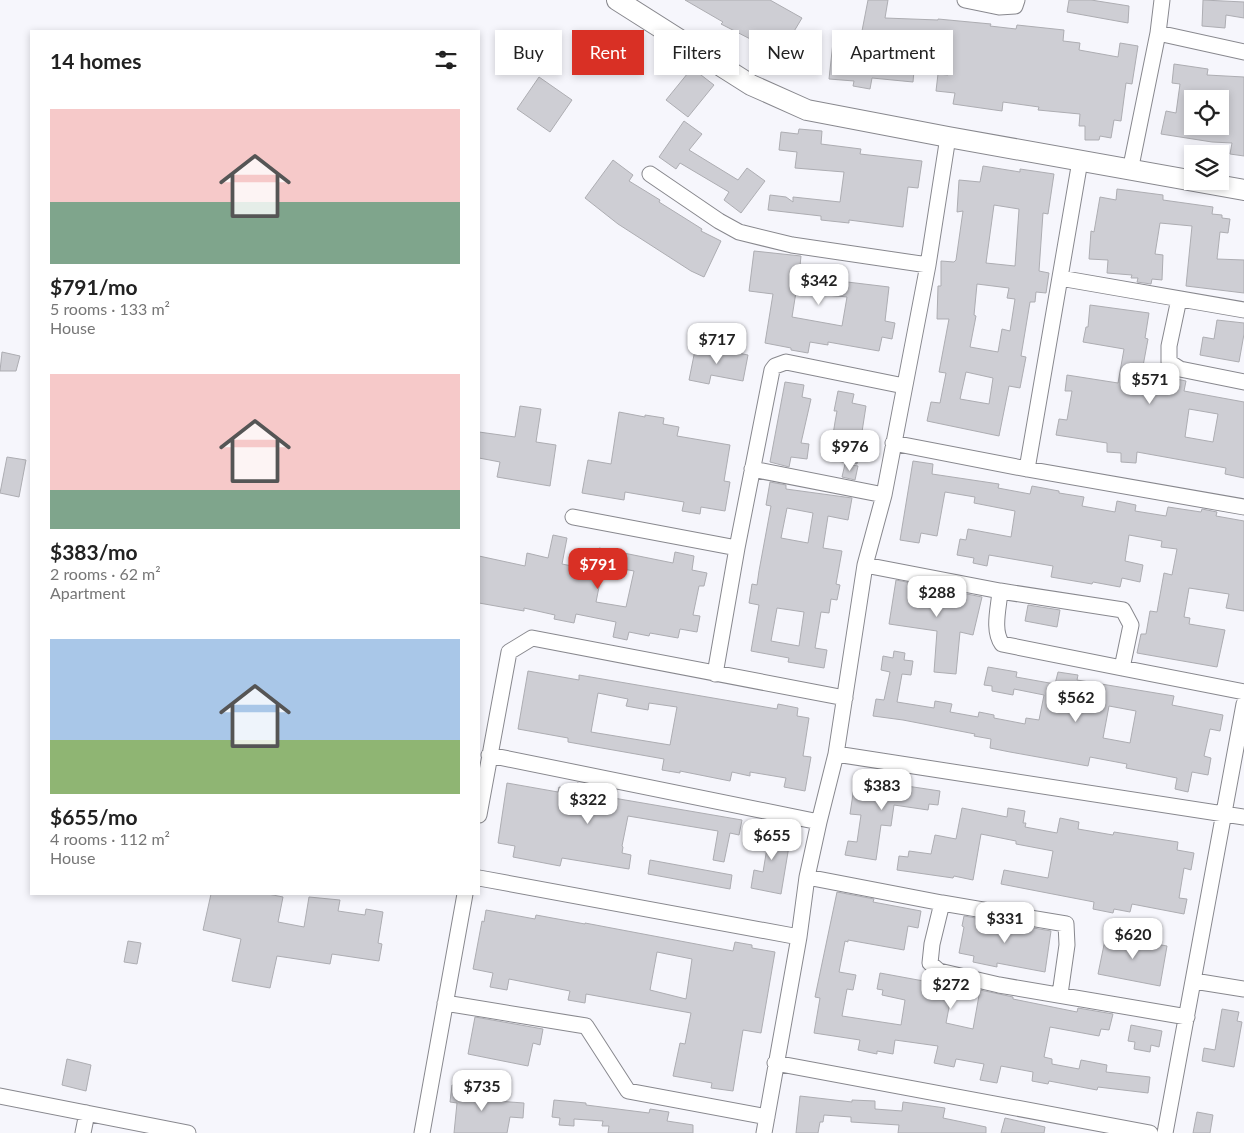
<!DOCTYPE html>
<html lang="en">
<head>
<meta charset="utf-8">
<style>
	:root { --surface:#fff; --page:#f2f2f2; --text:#222; --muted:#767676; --accent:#d93025 }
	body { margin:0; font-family:Lato,sans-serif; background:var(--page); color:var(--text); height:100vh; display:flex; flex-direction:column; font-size:19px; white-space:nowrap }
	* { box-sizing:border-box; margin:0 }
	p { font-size:16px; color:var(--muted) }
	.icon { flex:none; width:28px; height:28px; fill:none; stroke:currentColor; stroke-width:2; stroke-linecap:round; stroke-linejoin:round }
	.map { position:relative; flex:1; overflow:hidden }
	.details { position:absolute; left:30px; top:30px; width:450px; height:865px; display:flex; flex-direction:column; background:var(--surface); border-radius:0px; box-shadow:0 2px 8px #0003 }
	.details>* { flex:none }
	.guide { position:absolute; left:495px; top:30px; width:475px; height:45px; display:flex; gap:10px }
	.tools { position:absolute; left:1184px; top:90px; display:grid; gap:10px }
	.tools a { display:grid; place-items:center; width:45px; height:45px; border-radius:0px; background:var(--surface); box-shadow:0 2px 8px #0003; font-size:25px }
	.price { position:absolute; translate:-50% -42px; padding:0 11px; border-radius:10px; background:#fff; color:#222; font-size:16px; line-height:32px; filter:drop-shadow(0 1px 2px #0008) }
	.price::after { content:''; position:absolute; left:50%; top:30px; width:15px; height:11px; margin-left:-8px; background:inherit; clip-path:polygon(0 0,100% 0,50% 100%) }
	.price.selected { background:var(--accent); color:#fff }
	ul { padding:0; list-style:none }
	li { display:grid; align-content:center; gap:10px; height:265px; padding:0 20px }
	li span { display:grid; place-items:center; height:155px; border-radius:0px; color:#555 }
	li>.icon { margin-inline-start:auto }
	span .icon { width:90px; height:90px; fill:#fffc; stroke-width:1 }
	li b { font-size:21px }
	h2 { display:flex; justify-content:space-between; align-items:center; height:60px; padding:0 20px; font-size:21px }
	.pill { padding:0 18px; border-radius:0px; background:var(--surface); box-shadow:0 2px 8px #0003; font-size:18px; line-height:45px }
	.pill.selected { background:var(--accent); color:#fff }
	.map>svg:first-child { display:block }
</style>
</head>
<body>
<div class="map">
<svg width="1244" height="1133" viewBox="0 0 1244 1133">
	<rect width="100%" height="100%" fill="#f6f6fc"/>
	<path fill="#ceced4" stroke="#adadb2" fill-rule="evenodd" d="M685,0H770L802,18L787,43L768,33L762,45L721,24L723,22Z
		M868,0H888L885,18L938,20V19L991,24L990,26L1016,29L1017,25L1064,30L1063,41L1080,43L1079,50L1118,57L1120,43L1138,46L1132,84L1126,83L1121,121L1114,120L1111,138L1100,136L1099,140H1085V126H1079L1080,114L1038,110L1039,107L1003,102L1002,111L953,104L955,93L936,91L938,74L948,75L947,37L917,36L913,82L872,78L870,89L853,86L854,81L829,79L834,33L861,36Z
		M1069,0H1091L1129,6L1128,23L1067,12Z
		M1203,0L1244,2V18L1226,15L1225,28L1202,26Z
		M1174,64L1208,69L1207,75L1244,77V156L1230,154L1232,143L1212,142L1161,134L1166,111L1176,113L1180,84L1172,83ZM1192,99H1220V126H1192Z
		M692,68L714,85L688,117L666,100Z
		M539,77L572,100L550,132L517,109Z
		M684,121L702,134L689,150L738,180L747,168L765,181L741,213L724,200L729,192L680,163L676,169L659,157Z
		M799,129L822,131L821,144L861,149L860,154L922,161L918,188L908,187L903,227L849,220V223L821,220V216L768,210L770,195L786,197L793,202V197L840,202L844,172L795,168L797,152L779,150L781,132L798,134Z
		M613,160L633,175L629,181L660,200L659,202L702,229L701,231L721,241L704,277L691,271L618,224L585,198Z
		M983,166L1020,172V169L1054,174L1048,214L1043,213L1039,271L1049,273L1046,293L1036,292L1035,302H1030L1021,356L1026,357L1020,388L1009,386L999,436L927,421L931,402L940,403L946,373L939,372L949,319H937L938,286H941V261L954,262L956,260L963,211L957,212L959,180L980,182ZM994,205L1019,209L1015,266L986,263ZM977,284L1009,288L1007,298L1015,299L1010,331L1002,329L998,352L970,347L976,316L974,315ZM966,372L993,378L989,404L960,399Z
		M1117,189L1163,195V200L1213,207L1212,214L1222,215V218L1230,219L1228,233L1220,232L1217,259L1244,260V293L1186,286L1192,226L1160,223L1155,254L1163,255L1162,280L1152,279L1151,284L1137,282L1138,278H1131L1132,275L1107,273L1108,260L1089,259L1091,231L1094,232L1100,197L1116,200Z
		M754,251L801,256L800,266L840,271L839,281L889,287L885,321L895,323L892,339L882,337L879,351L828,342V345L810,342L808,353L791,350V348L765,343L773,294L749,291ZM796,292L847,297L842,326L792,317Z
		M1090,305L1149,313L1145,338L1148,339L1141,377L1171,382L1172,378L1186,381L1184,391L1244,402V478L1225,474L1226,468L1137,452L1136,463L1121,462V453L1107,452V443L1056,435L1059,419L1067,420L1072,391H1065L1067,375L1118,383L1124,349L1083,342L1086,327H1088ZM1189,409L1218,414L1213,442L1185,437Z
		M1217,320L1244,323V334L1239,362L1200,355L1203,337L1214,339Z
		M696,345L748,355L743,381L711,375L709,384L689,380Z
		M2,352L20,356L16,371H0Z
		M785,382L804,385L802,397L811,399L801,443L809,444L807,459L791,457L789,467L770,462Z
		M838,391L854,394L852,403L866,406L857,464L829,460L835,422L837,411H834Z
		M520,406L541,409L536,442L556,445L550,486L497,477L500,462L479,458V432L515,437Z
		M619,412L645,417V415L664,418L663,424L679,427L677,436L730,445L724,481L730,482L725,511L701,507L700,514L682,511L684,502L625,492L624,500L582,493L588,460L611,464Z
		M7,457L26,460L19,497L0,493Z
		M913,461L933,464L932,474L999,484L998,488L1030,494L1032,486L1059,491V493L1084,497L1082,506L1115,512L1117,501L1136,505L1135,511L1166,516L1168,507L1201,512L1202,509L1217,512L1216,516L1244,521V611L1226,608L1229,594L1189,588L1184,617L1190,618L1189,624L1225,630L1217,667L1137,653L1141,634H1146L1150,611L1157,612L1164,573L1172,575L1177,549L1161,547L1162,541L1129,535L1125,561L1143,565L1140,582L1122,578L1120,587L1093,582L1092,584L1051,577L1053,566L989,555L987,566L973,563L974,558L957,555L960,539L966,540L968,529L1011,537L1015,511L974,503L975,497L945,492L937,536L921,533L919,543L900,540Z
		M845,464L858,466L855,480L842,477Z
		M770,482L786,485V489L852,498L848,520L828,516L823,548L842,551L836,584L840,585L837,600L831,599L829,613L821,612L815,648L827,650L824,668L788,662L789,658L751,651L759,605L749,603L752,584L757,585L759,571L771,506L766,505ZM787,508L813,513L808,543L781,538ZM777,608L804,612L799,646L771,641Z
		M553,535L567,538L562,564L602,572L596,602L626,607L634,571L596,564L599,548L673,563L675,552L694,556L692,570L707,573L704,586H699L693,615L700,616L697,632L680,629L678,638L650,633L649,636L629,632L627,640L613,637L616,622L576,614L574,623L554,619L555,615L524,608V611L479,603V556L525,566L527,553L548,558Z
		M896,580L982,597L973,635L960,632L956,674L934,672L937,631L889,624Z
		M1028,605L1060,610L1057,627L1025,621Z
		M894,651L905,653L904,660L913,661L911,675L902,674L897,702L934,708L935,701L952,704L950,712L978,717L979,712L994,715V718L1025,724L1026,718L1039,720L1044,695L1014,689L1013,695L992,691V686L984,685L988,667L1017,672L1016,677L1055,684L1058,672L1078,675L1077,680L1174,696L1172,705L1223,715L1220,731L1210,729L1204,756L1211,758L1208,775L1192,772L1188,792L1175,789L1177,778L1126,768L1127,764L1090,757L1088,766L1010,752L990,748L991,739L974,736L975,734L903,720L873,716L876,699L884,700L890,672L881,670L883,656L893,658ZM1109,706L1136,711L1130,743L1103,738Z
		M528,671L579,680V675L777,709L778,704L798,708L797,716L809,718L803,756L811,757L805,791L784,787L786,778L750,772V776L732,772L730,781L680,771V773L662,770L664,759L568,742V738L518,729ZM598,693L628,699L626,706L648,710L649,703L677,707L670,745L591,732Z
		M855,780L879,784L880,782L940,791L938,805L929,804L928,810L894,805L891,826L881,825L876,860L845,855L848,841L857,842L861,815L850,814Z
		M507,783L558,792L559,787L575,790L577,783L597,787L596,795L742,820L739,835L730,833L724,862L713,860L718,831L628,816L622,846L623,847L622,853L631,855L629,869L562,858L560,866L513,857L515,846L498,843Z
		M962,808L1007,817L1008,808L1025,811L1023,823H1026L1025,827L1057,833L1060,818L1079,822L1078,829L1113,835L1114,832L1178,842L1177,850L1194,853L1191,870L1184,868L1179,898L1187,899L1184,914L1132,904L1130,912L1114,909L1113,913L1093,909L1094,902L1001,884L1004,870L1048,878L1053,851L1016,844V841L981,834L973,880L954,876L953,878L897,870L899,856L908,857L909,851L931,854L935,835L956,839Z
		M761,828L791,834L781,894L751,888L754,870L763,872L767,848L758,846Z
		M650,860L732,875L730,889L648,874Z
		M837,892L874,899L873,902L921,911L918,928L908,926L904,950L848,940V942L845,941L839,972L856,975L853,990L847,989L842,1016L901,1025L905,1000L882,995L883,990L877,989L880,973L929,982L930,976L937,980L961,986L959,999L951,997L946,1023L973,1029L980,990L1013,997V999L1077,1012L1078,1008L1113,1014L1109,1030L1101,1029L1099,1036L1050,1027L1044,1057L1052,1059V1064L1079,1069L1081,1060L1107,1065L1106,1072L1150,1077L1148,1093L1098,1087L1097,1090L1049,1081L1048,1084L1032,1081L1033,1072L1001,1066L997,1083L980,1080L984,1064L956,1059L954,1067L934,1063L938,1046L895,1040L893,1054L877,1051V1054L858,1050L860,1040L814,1033L820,998L815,997Z
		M211,894H268L283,897L278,922L304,927L309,897L340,900L338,911L365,915L366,909L383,912L378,943L382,944L379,961L332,954L330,964L277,956L270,988L232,981L241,939L203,930Z
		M486,910L535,919L536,915L585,924V923L733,951L735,942L752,945V948L775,952L761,1033L743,1030L733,1091L711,1088L712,1083L673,1076L680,1043L685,1044L691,1013L586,994L585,1003L568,1000L570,991L509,979L507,990L490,987L493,973L473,969L482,921L484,922ZM657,952L692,959L686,999L650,990Z
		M964,916L1051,931L1045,972L997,963V967L973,962L974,956L959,953L964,927L962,926Z
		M1106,935L1167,946L1160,986L1098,974Z
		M128,941L141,943L137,964L124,962Z
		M1222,1009L1239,1012L1237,1021L1242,1022L1234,1067L1202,1061L1204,1048L1215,1050Z
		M475,1017L543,1029L540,1045L533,1043L528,1066L468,1054Z
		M1131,1025L1162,1031L1159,1047L1151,1045L1150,1052L1134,1049L1135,1042L1128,1041Z
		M67,1059L91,1065L86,1091L62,1085Z
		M452,1085L483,1088L482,1100L524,1103L523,1118L510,1117L507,1133H454L457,1103L450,1102Z
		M800,1096L852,1102V1100L875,1101V1109L902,1111L903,1102L945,1108L943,1118L986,1127V1133H898L899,1125L851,1122V1117L824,1115L823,1122H820L818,1133H796Z
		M554,1100L586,1103V1105L649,1113L650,1109L669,1112L667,1121L693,1125V1133H608L609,1126H602L603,1121L574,1119V1126L559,1125L560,1118L552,1117Z
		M1197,1112L1213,1115L1210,1133H1193Z
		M1005,1118L1045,1127L1044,1133H1001Z"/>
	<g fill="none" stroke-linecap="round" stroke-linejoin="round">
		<g stroke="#88888e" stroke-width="17">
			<path id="street" d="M965,0L999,7L1015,6L1017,0
				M1158,33L1244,52
				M1130,171L1158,33L1162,0
				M650,174L719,221L739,232L792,245L928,265
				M1060,278L1244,310
				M1179,299L1169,346V362L1180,369L1244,382
				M893,443L1027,469L1244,507
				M752,469L884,495
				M1027,469L1080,161
				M573,517L737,548
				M865,565L1000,591L1123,610L1131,625L1122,668L1244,692
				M1000,591C999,607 992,630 1002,644L1122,668
				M715,674L737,548L772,370L775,366L786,362L904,386
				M836,754L1244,817
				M489,755L819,822
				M479,815L509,652L532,638L845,698
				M807,877L942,903L932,944L930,963L939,971L999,985L1187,1017
				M479,878L799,937
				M942,903L1066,924L1067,945L1060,994
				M1194,981L1244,989
				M445,1003L586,1026L628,1091L767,1117
				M775,1063L1150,1133
				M0,1096L188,1133
				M83,1133L87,1113
				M422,1133L465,894
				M764,1133L799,937L807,877L819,822L836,754L865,565L884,495L928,265L948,137
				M1165,1133L1244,704"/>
		</g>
		<g stroke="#88888e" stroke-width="22">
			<path id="secondary" d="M617,0L751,85L807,110L948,137L1244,190"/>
		</g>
		<use href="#street" stroke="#fff" stroke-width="15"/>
		<use href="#secondary" stroke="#fff" stroke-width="20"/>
	</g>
</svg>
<div class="tools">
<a><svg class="icon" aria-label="locate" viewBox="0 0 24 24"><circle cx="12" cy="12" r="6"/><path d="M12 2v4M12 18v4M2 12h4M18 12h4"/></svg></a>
<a><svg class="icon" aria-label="layers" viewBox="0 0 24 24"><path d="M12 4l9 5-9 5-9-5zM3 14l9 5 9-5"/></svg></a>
</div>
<b class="price" style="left:819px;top:306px">$342</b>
<b class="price" style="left:717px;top:365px">$717</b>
<b class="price" style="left:1150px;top:405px">$571</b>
<b class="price" style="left:850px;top:472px">$976</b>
<b class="price selected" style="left:598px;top:590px">$791</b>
<b class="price" style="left:937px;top:618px">$288</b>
<b class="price" style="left:1076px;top:723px">$562</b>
<b class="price" style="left:882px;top:811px">$383</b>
<b class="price" style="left:588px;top:825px">$322</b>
<b class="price" style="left:772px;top:861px">$655</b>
<b class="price" style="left:1005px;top:944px">$331</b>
<b class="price" style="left:1133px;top:960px">$620</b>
<b class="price" style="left:951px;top:1010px">$272</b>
<b class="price" style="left:482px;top:1112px">$735</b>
<div class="guide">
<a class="pill">Buy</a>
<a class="pill selected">Rent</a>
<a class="pill">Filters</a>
<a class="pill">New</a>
<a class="pill">Apartment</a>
</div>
<section class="details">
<h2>14 homes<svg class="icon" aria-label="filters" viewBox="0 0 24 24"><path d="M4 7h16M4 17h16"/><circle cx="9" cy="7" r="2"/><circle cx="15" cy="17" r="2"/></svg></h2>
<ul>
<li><span style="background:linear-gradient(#f6c9c9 60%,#7fa58c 0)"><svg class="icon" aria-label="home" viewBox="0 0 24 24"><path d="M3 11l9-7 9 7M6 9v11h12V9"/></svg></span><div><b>$791/mo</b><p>5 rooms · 133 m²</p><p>House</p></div></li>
<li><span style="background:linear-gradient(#f6c9c9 75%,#7fa58c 0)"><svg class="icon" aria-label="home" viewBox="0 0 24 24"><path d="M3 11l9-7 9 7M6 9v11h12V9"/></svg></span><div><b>$383/mo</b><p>2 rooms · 62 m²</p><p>Apartment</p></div></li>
<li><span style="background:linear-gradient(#a9c7e8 65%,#8fb573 0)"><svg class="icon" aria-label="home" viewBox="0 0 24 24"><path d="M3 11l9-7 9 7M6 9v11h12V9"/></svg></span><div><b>$655/mo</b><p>4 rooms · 112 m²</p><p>House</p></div></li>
</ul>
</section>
</div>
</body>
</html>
